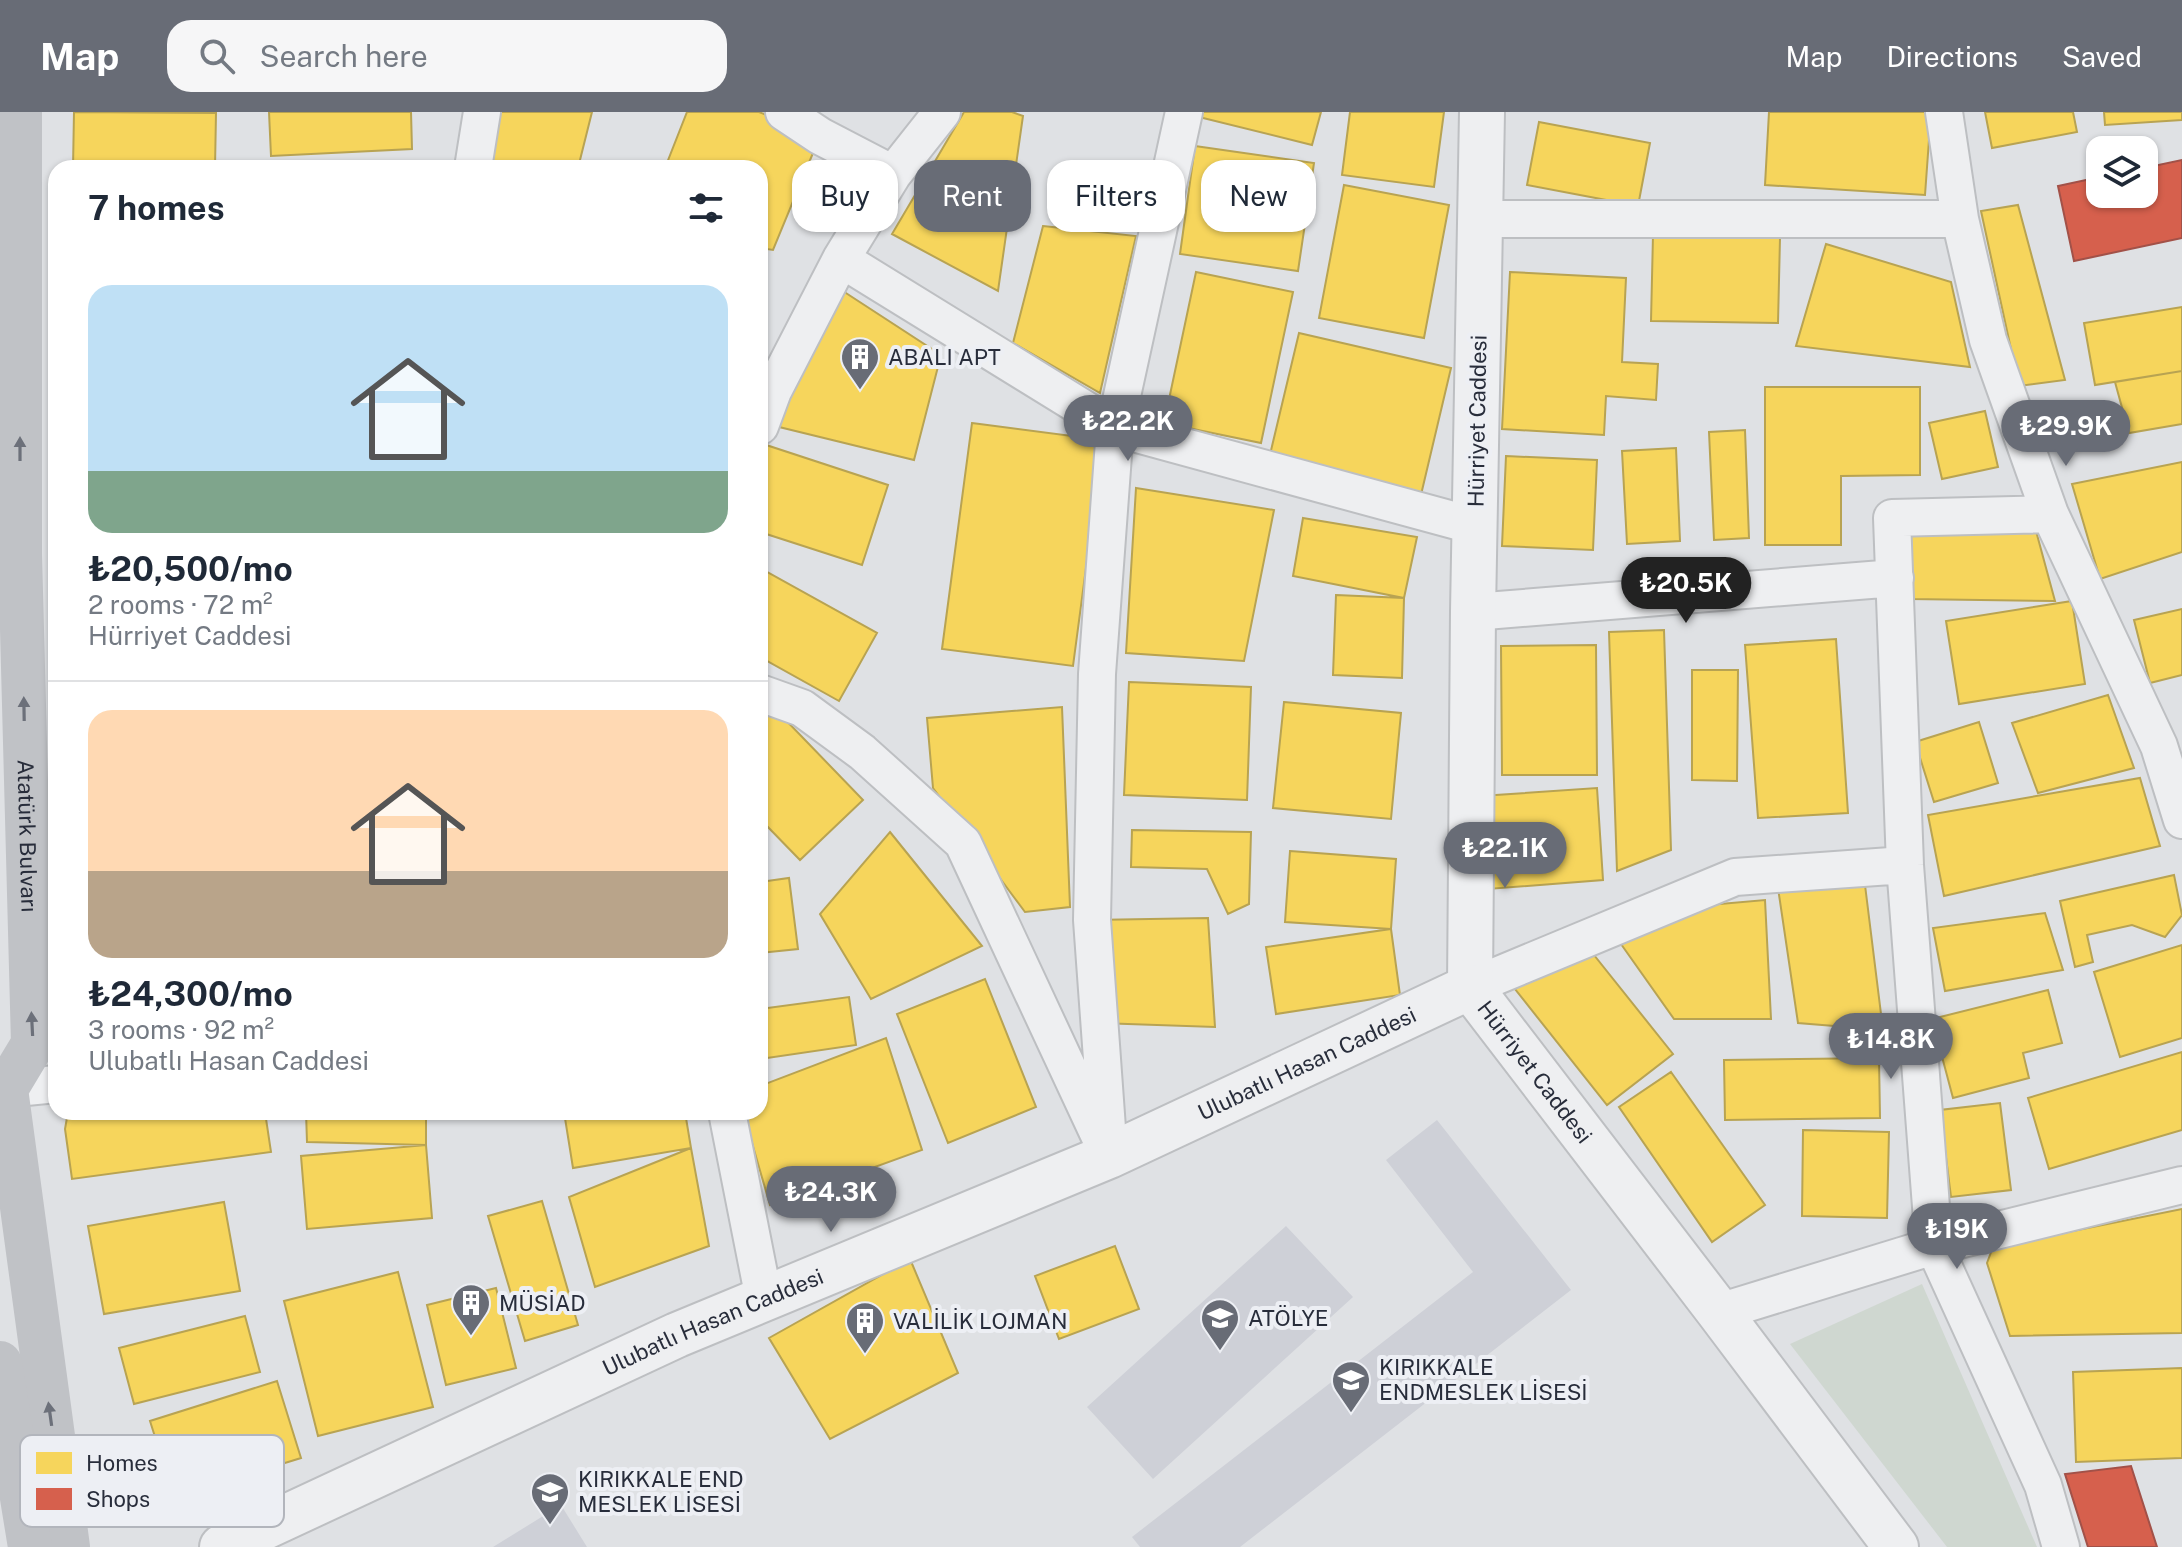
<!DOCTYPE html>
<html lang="en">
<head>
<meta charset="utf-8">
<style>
	:root { --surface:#fff; --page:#f6f6f7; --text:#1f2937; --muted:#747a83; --line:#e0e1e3; --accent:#686c76 }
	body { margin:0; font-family:"Public Sans",sans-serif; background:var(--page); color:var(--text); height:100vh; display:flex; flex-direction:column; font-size:30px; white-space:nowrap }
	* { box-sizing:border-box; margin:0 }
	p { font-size:26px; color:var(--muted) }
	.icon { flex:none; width:44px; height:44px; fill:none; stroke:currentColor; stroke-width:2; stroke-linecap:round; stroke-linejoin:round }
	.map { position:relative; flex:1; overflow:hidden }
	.sheet { position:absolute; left:48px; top:48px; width:720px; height:960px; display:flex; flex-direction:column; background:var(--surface); border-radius:24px; box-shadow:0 2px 6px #0004 }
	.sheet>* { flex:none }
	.banner { position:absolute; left:792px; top:48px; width:760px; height:72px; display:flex; gap:16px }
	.tools { position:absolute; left:2086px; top:24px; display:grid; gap:16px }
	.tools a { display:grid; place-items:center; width:72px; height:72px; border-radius:16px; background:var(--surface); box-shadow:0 2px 6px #0004; font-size:40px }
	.price { position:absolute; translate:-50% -68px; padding:0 18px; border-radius:28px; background:var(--accent); color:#fff; font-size:26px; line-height:52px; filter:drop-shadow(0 2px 4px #0008) }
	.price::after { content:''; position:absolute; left:50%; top:48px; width:24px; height:18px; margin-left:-12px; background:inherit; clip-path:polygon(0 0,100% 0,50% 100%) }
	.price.on { background:#222; color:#fff }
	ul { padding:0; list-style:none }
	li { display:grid; align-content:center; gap:16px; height:424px; padding:0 40px }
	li+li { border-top:2px solid var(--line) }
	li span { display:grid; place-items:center; height:248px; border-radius:24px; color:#555 }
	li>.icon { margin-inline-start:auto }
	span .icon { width:144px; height:144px; fill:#fffc; stroke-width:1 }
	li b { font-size:34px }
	h2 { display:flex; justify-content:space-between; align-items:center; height:96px; padding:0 40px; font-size:34px }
	.chip { padding:0 28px; border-radius:24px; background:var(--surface); box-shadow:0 2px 6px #0004; font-size:28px; line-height:72px }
	.chip.on { background:var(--accent); color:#fff }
	header { display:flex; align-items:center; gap:48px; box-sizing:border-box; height:112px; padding:0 40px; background:var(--accent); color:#fff }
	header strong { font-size:38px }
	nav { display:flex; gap:44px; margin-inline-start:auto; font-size:28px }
	.search { width:560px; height:72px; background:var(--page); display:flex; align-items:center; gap:20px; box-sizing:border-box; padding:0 28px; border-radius:24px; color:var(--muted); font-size:30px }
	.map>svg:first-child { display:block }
</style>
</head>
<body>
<header>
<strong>Map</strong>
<div class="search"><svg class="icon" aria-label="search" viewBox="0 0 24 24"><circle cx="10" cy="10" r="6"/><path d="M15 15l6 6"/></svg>Search here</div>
<nav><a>Map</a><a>Directions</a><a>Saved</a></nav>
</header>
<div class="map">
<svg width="2182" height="1435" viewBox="0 0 2182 1435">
	<rect width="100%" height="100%" fill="#dfe1e4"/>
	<path fill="#ced0d7" d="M1437,1008L1571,1178L1240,1435H1140L1132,1425L1473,1160L1386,1048Z
		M1286,1114L1353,1185L1153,1367L1087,1295Z
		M561,1393L587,1435H493Z"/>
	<path fill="#cfd7d0" d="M1922,1172L2037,1435H1947L1790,1232Z"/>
	<path fill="#f6d55c" stroke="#b8a352" stroke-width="2" d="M74,0L216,1L215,56H73Z
		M269,0H411L412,37L271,44Z
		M487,0H592L578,56H503L475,49Z
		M687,0H759L820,24L773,138L760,136V56H665Z
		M964,0H1012L1023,4L998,179L892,122Z
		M1200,0H1321L1312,33L1199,5Z
		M1350,0H1444L1434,75L1342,63Z
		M1769,0H1931L1925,83L1765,73Z
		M1985,0H2073L2077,20L1992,36Z
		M2104,0H2182V8L2105,13Z
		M1539,10L1650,31L1638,94L1527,73Z
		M1195,34L1314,51L1298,159L1180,142Z
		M1344,73L1449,93L1424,226L1319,206Z
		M2018,93L2065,268L2019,274L1981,99Z
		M1043,114L1136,124L1100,281L1013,231Z
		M1653,123L1780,126L1778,211L1651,209Z
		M1826,132L1951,170L1970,255L1796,234Z
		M1196,160L1293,180L1261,331L1164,311Z
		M1510,160L1626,166L1622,250L1658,252L1656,288L1606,284L1604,323L1502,317Z
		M829,170L941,243L914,348L775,314Z
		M2182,195V259L2095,273L2084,211Z
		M1299,221L1451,256L1420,387L1268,351Z
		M2182,259V312L2129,321L2115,270Z
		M1765,275H1920V363L1841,364V433H1765Z
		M1985,299L1998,355L1942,367L1929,311Z
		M972,311L1103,328L1073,554L942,537Z
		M1745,318L1749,426L1714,428L1709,320Z
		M760,331L888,373L862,453L760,420Z
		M1676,336L1680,429L1627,432L1622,339Z
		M1506,344L1597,348L1593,438L1502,434Z
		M2182,350V440L2100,467L2072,372Z
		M1136,376L1274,398L1244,549L1126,541Z
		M1303,406L1417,425L1404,486L1293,464Z
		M1910,419H2036L2055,489L1910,487Z
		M760,456L877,521L839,589L760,545Z
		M1336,483L1404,486L1402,566L1333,563Z
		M2072,489L2085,572L1959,592L1946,509Z
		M2182,497V563L2150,571L2134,508Z
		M1664,518L1671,738L1617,759L1609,520Z
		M1836,527L1848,701L1758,706L1745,533Z
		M1596,533L1597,663H1502L1501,534Z
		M1692,558H1738L1737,669L1692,668Z
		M1129,570L1251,575L1247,688L1124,683Z
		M2108,583L2134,656L2038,681L2012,611Z
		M1284,590L1401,601L1391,707L1273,696Z
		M1062,595L1070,795L1025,800L933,676L927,606Z
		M778,600L863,688L800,748L763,710L760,711V601Z
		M1979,610L1998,671L1934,690L1915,630Z
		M2140,666L2160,734L1944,784L1928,703Z
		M1597,676L1603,768L1488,777L1481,684Z
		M1132,718L1251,720L1249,792L1228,802L1207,757L1131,755Z
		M890,720L982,834L871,887L820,802Z
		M1290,739L1396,747L1391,817L1285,810Z
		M2174,763L2182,803L2165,825L2132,813L2087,823L2093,850L2075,855L2060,789Z
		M1864,765L1883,918L1798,911L1778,776Z
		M789,766L798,837L760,841V770Z
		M1765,788L1771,907H1674L1616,825L1686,795Z
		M2045,801L2063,858L1945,879L1933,816Z
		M1208,806L1215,915L1099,911L1092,808Z
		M1391,817L1400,883L1276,902L1266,835Z
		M1582,828L1673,942L1607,993L1503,862Z
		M2182,833V926L2120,945L2094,860Z
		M985,867L1036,995L948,1031L897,902Z
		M2048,878L2062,931L2023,941L2029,966L1953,986L1932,907Z
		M849,885L856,933L760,947V897Z
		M886,926L922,1038L770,1093L743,1000H760V974Z
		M2182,940V1018L2049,1057L2028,986Z
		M1879,946L1880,1006L1725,1008L1724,948Z
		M1671,960L1765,1093L1712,1130L1619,995Z
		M2000,991L2011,1078L1951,1085L1940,998Z
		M68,1000H265L271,1040L72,1067L65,1017Z
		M306,1000H426V1033L307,1030Z
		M564,1000H685L691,1036L573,1056Z
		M1803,1018L1889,1020L1887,1106L1802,1104Z
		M426,1033L432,1106L307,1117L301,1044Z
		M691,1036L709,1134L595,1175L569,1085Z
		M542,1089L578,1213L525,1229L488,1104Z
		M224,1090L240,1179L104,1202L88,1114Z
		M2182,1097V1221L2010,1224L1987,1151L1993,1135Z
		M1115,1134L1139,1197L1059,1227L1035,1164Z
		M910,1147L958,1261L830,1327L769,1226Z
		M398,1160L433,1295L318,1324L284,1189Z
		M496,1176L516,1256L446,1273L427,1193Z
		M245,1204L260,1260L134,1292L119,1236Z
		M2182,1256V1346L2076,1350L2073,1260Z
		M277,1269L301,1346L174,1385L150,1309Z"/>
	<path fill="#d6604d" stroke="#a25148" stroke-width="2" d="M2182,48V126L2074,149L2058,74L2100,65V82H2144V56Z
		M2131,1354L2157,1435H2088L2065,1362Z"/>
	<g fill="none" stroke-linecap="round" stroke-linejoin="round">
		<g stroke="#bdbfc2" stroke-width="40">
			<path id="minor" d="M784,0L820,24L893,62
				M1944,0L1960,107L1988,228L2050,402L2159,634L2182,708
				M473,56L482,0
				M1480,107H1960
				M841,147L1115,316L1475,414
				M760,314L773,279L841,147L893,62L942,0
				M2050,402L1892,406L1905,753L1934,1134L2043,1373L2061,1435
				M1473,500L1895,466
				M760,581L802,596L862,640L963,731L1100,1025
				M1470,875L1735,765L1905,753
				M6,977L56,972
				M727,1000L764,1187
				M1109,1044L1092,808L1097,562L1115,316L1184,0
				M1719,1200L1934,1134L2182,1073"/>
		</g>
		<g stroke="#bdbfc2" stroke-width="48">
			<g id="tertiary">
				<path id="s1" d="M1482,0L1473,500L1470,875L1719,1200L1896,1435"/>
				<path id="s2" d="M222,1435L677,1223L1109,1044L1470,875"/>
			</g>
		</g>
		<use href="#minor" stroke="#eeeff1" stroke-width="36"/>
		<use href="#tertiary" stroke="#eeeff1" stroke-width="44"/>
		<g stroke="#c0c2c6" stroke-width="44">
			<path id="s3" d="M20,0V442L33,932L6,977L68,1435"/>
			<path d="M0,1251L30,1435"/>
		</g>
	</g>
	<defs><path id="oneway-solid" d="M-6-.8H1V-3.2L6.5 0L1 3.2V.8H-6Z" transform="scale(2)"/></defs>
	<g fill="#6c707a">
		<use href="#oneway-solid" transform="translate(20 337) rotate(-90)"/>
		<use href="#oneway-solid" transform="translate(24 597) rotate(-91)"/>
		<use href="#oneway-solid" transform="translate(32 912) rotate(-93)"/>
		<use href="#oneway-solid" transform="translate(50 1302) rotate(-98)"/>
	</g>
	<defs>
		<g id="building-pin" transform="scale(2)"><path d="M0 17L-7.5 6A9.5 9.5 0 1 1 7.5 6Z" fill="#686c76" stroke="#edeff4"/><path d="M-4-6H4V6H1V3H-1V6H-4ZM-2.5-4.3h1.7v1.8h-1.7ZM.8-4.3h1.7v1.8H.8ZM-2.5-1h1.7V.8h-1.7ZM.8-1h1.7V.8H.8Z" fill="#fff"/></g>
		<g id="school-pin" transform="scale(2)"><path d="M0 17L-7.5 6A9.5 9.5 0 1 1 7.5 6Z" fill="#686c76" stroke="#edeff4"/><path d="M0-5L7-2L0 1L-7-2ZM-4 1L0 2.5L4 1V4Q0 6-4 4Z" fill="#fff"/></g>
	</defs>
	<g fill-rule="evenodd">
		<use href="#building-pin" x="860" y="245"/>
		<use href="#building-pin" x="471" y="1191"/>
		<use href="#school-pin" x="1220" y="1206"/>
		<use href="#building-pin" x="865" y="1209"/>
		<use href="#school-pin" x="1351" y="1268"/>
		<use href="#school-pin" x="550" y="1380"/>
	</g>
	<g text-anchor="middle" stroke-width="8" stroke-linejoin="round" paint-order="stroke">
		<g font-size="22" fill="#282d3b" stroke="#edeff4" text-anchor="start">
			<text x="888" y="253">ABALI APT</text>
			<text x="499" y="1199">MÜSİAD</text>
			<text x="1248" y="1214">ATÖLYE</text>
			<text x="893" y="1217">VALİLİK LOJMAN</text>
			<text x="1379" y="1263">KIRIKKALE<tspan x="1379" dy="25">ENDMESLEK LİSESİ</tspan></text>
			<text x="578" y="1375">KIRIKKALE END<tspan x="578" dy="25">MESLEK LİSESİ</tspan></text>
		</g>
		<g font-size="22" fill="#282d3b" stroke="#edeff4">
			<text transform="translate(1477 309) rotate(-89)" y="8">Hürriyet Caddesi</text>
			<text dy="8" stroke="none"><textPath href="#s3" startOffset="724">Atatürk Bulvarı</textPath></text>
			<text dy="8" stroke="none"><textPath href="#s2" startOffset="1188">Ulubatlı Hasan Caddesi</textPath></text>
			<text dy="8" stroke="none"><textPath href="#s1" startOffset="982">Hürriyet Caddesi</textPath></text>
			<text dy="8" stroke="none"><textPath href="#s2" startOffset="540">Ulubatlı Hasan Caddesi</textPath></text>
		</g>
	</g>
	<rect x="20" y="1323" width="264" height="92" rx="12" fill="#edeff4" stroke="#b2b5bc" stroke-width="2"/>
	<rect x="36" y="1340" width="36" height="22" fill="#f6d55c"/>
	<rect x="36" y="1376" width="36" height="22" fill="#d6604d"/>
	<g font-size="22" fill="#282d3b">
		<text x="86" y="1359">Homes</text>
		<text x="86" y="1395">Shops</text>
	</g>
</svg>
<div class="tools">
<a><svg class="icon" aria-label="layers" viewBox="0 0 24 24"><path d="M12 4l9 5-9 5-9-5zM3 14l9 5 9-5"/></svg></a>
</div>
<b class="price" style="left:1128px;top:351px">₺22.2K</b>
<b class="price" style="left:2066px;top:356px">₺29.9K</b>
<b class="price on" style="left:1686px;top:513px">₺20.5K</b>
<b class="price" style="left:1505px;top:778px">₺22.1K</b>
<b class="price" style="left:1891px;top:969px">₺14.8K</b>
<b class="price" style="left:831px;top:1122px">₺24.3K</b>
<b class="price" style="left:1957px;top:1159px">₺19K</b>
<div class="banner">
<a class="chip">Buy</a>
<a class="chip on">Rent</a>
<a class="chip">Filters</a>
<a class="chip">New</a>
</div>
<section class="sheet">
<h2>7 homes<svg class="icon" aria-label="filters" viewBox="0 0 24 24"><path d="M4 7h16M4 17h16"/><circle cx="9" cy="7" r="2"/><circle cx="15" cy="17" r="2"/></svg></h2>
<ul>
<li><span style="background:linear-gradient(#bfe0f5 75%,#7fa58c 0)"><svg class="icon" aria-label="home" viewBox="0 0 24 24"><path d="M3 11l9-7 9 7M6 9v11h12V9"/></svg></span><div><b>₺20,500/mo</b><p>2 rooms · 72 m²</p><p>Hürriyet Caddesi</p></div></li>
<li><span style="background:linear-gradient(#ffd9b3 65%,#b9a48a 0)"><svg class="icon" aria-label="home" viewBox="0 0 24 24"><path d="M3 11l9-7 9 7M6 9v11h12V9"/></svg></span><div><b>₺24,300/mo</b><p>3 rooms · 92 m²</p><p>Ulubatlı Hasan Caddesi</p></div></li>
</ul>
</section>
</div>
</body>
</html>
